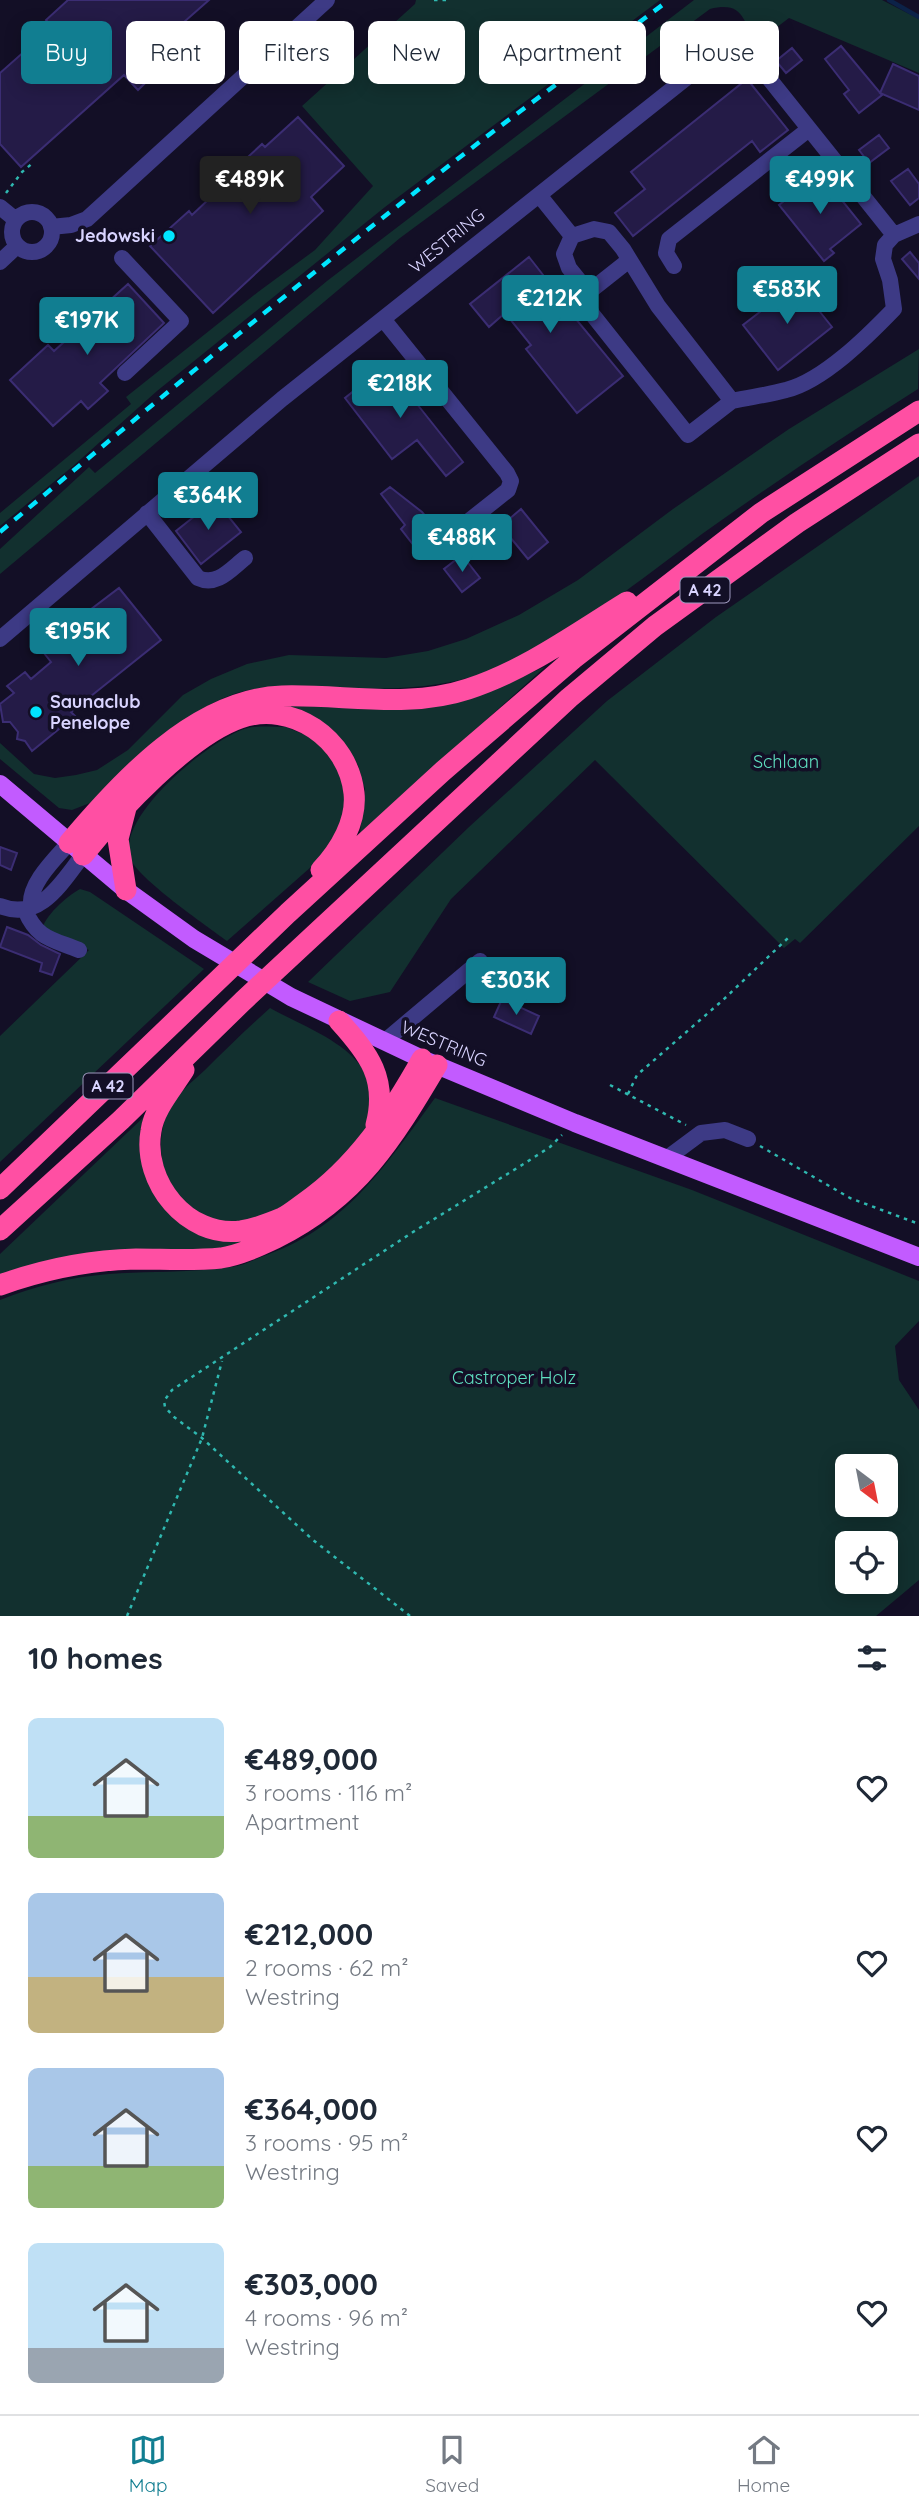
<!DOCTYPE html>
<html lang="en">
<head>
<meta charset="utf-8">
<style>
	:root { --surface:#fff; --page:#f6f6f7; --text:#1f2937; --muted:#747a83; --line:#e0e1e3; --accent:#117e91 }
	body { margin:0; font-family:Quicksand,sans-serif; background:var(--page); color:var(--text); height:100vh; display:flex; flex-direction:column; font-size:26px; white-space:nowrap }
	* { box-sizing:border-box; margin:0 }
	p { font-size:23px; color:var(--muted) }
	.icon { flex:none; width:38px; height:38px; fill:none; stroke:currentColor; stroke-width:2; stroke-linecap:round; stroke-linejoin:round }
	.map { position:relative; height:1616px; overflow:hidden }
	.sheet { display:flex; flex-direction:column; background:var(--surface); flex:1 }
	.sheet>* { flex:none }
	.hud { position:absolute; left:21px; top:21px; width:878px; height:63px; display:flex; gap:14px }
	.needle { width:46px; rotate:148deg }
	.tools { position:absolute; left:835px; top:1454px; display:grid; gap:14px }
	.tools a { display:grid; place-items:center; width:63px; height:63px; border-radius:10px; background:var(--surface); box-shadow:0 4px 18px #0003; font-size:35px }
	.price { position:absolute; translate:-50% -60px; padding:0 16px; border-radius:7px; background:var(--accent); color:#fff; font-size:23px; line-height:46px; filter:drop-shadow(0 2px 4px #0008) }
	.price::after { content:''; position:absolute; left:50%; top:42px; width:21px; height:16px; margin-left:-10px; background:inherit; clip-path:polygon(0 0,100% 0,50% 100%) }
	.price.current { background:#222; color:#fff }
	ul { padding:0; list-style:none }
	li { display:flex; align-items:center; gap:21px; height:175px; padding:0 28px }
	li span { display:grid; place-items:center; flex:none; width:196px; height:140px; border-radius:10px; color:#555 }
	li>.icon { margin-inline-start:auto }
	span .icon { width:84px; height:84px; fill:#fffc; stroke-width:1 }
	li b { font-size:30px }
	h2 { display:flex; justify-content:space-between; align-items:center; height:84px; padding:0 28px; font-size:30px }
	.chip { padding:0 24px; border-radius:10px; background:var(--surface); box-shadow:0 4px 18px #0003; font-size:24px; line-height:63px }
	.chip.current { background:var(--accent); color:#fff }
	.tab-bar { display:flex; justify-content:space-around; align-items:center; height:98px; border-top:2px solid var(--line); background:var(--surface); font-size:19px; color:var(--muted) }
	.tab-bar a { display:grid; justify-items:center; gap:4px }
	.tab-bar .current { color:var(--accent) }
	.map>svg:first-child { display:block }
</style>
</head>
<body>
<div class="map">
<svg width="919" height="1616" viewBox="0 0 919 1616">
	<rect width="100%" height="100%" fill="#130f26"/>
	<path fill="#12302f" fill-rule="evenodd" d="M416,0H660L385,207L157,391L72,467L0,526V513L131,404L126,397L258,292L315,250L373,186L302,106L415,4Z
		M694,0H882L919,19V73L789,18L756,43C743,23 745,0 710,9L400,238L0,574V549L89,467L95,473L327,281Z
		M919,349L918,389C844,436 772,484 702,534C640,580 579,630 509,663C456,688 399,690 343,688C307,687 272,683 237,693C187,708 131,770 90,803L72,810L59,808L0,759V743L34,774L55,778L76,775L97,770L128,750L183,695L211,679L247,664L289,655L386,658L428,651L466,639L519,615L578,580L673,509L789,429Z
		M919,476V826L800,943L795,939L784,948L595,760L451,899L390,992L350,1001L308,982L469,827L607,701L716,617Z
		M545,667L360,833L365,789L358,765L348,749L275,702L512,680Z
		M286,727L315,739L329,750L345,787V806L339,830L320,859L227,941C207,926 137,878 130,858C116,816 209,741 244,729C256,725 273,727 286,727Z
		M80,889L90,892L204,969L0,1162V1036L89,950L42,931C43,917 67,896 80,889Z
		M270,1008C297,1023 340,1039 359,1064C364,1069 365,1076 368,1083C373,1097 375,1114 367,1129C343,1169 284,1217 237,1223C219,1225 193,1211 180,1198C158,1174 156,1137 169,1109C176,1094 193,1081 205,1070C226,1049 248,1028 270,1008Z
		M435,1098L692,1190L919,1281V1321L895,1346L899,1380L919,1410V1580L876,1616H0V1300C35,1286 71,1277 109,1274C149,1271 191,1273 231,1267C241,1266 252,1261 261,1257C345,1229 385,1166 435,1098ZM847,1466H886V1505H847ZM847,1544H886V1582H847Z
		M149,1112L151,1187L256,1243L0,1279V1254Z"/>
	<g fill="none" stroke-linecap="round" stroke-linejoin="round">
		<path stroke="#0c2248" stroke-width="4.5" d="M889,0L919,17"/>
	</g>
	<path fill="#241b47" stroke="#3b2d73" stroke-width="2" d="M68,0H209L151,51L164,65L138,90L124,75L21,167L0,144V73L52,27L46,20Z
		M841,46L882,95L859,113L844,94L849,90L825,59Z
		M792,48L802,60L786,73L776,61Z
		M893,64L919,76V110L880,93Z
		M747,79L788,130L760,152L752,141L633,236L615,213L645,189L631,172Z
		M298,117L344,166L311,197L323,211L213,313L150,246L189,211L192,215L227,182L224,179L262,144L265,147Z
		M879,135L889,148L869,163L859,150Z
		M908,169L919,184V198L910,205L891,181Z
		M820,173L861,224L830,249L834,253L824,261L779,205Z
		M910,252L919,263V279L902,259Z
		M529,257L547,280L541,285L566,316L571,313L623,376L577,413L526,349L531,345L505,313L489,327L470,304Z
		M797,283L832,327L778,370L743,325Z
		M128,284L164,323L100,383L108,391L88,409L81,401L53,426L10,380L48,345L54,351Z
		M386,365L463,462L446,476L417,440L392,459L345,398Z
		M390,487L422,512L437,530L415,547L401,529L405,525L381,494Z
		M215,500L241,532L201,564L176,531Z
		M521,509L548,542L528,559L501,526Z
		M462,555L480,578L462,592L444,569Z
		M119,588L161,640L71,712L75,716L32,751L25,741L17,739L18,732L10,722H3L0,704L14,693L7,686L25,672L31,679L51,662L40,648Z
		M0,847L17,853L11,870L0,865Z
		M7,927L28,935L41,945L60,954L52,975L40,971L42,963L0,947Z
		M502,999L539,1016L531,1034L494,1017Z"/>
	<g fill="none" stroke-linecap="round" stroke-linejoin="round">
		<path stroke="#2fb8b0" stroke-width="2.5" stroke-dasharray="3.5 5" stroke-linecap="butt" d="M434,0H446
			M6,193L22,172L34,162
			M610,1085L686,1125
			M628,1094L637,1075L723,1000L788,938
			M760,1146L850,1198L919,1224
			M127,1616L202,1438L222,1361
			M410,1616L313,1540L202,1438L174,1417L165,1407L164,1401L172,1390L413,1232L522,1165L550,1147L562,1135"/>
		<path stroke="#3d3a85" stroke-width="16" d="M539,195L572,236
			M0,207L16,220
			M12 232a20 20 0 1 1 40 0a20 20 0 1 1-40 0Z
			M51,227L71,225L87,219L327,0
			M594,229L609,232L623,249L658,306L732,401L688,435L592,314L578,279L569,268L564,254L572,236Z
			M122,258L181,321L125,373
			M0,262L17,246
			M674,266L666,253L669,239L809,129
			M585,295L628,261
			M383,319L507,473L511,481L508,490L436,547
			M732,401C750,397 768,395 786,390C823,381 868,336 894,309L890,280L883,259L885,245L894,235L919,224
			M147,513L198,578C217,587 231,569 245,558
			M0,639L282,399L729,44L744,50L755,61L894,235
			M0,906C40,922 62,882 83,855
			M31,907C28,884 55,859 69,843
			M25,910C37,939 52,939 79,950
			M385,1041L480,961
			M666,1159L701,1133L725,1130L748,1139"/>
		<path stroke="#c25bff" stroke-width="18" d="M0,784L126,890L194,939L291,997L422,1059L575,1123L919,1257"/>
		<path stroke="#ff4fa3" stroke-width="21" d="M69,843C121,781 196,699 282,696C344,694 408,709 468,689C526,670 575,634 627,602
			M83,855C118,812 188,736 240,718C292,700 348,739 354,793C357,821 340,850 321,870
			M126,890L118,839L126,808
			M339,1021C369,1054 388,1079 376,1125
			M184,1070C172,1089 154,1109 151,1131C142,1182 187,1238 241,1231C254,1229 270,1223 282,1218C290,1214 297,1208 304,1203C356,1167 392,1113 422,1059
			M0,1189L288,913L443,771L573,659L761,513L919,411
			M0,1230L121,1120L243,1001L569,698L655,626L797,523L919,444
			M0,1285C42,1270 91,1260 136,1259C164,1259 193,1261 221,1258C240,1255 259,1246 276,1238C357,1198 393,1139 437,1065"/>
		<path stroke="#00e5ff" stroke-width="4.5" stroke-dasharray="10 9" stroke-linecap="butt" d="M0,532C160,398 321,264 486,137C547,91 608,46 669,0"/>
	</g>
	<g fill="#00e5ff" stroke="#130f26" stroke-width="2.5">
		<circle cx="169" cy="236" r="7"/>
		<circle cx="36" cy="712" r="7"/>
	</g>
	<g text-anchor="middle" stroke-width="7" stroke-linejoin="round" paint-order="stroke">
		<g fill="#130f26" stroke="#9e99be" stroke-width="2">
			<rect x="680.5" y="577.5" width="49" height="25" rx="5"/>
			<rect x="83.5" y="1073.5" width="49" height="25" rx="5"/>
		</g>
		<g font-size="16" font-weight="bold" fill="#d9d4ff">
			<text x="705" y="596">A 42</text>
			<text x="108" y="1092">A 42</text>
		</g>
		<g font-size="18" font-weight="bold" fill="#d9d4ff" stroke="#130f26" text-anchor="end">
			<text x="155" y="242">Jedowski</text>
			<text x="50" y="708" text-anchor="start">Saunaclub<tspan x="50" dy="21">Penelope</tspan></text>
		</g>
		<g font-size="18" fill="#d9d4ff" stroke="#130f26">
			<text transform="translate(447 241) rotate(-39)" y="6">WESTRING</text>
			<text transform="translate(444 1044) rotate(23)" y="6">WESTRING</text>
		</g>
		<g font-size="18" fill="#5fe0c0" stroke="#130f26">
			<text x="786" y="768">Schlaan</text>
			<text x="514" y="1384">Castroper Holz</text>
		</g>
	</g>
</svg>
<div class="tools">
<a><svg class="needle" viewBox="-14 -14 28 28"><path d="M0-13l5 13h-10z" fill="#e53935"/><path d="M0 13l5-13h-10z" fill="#747a83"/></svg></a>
<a><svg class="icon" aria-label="locate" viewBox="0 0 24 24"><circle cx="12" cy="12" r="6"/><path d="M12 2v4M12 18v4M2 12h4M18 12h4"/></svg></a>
</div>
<b class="price current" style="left:250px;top:216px">€489K</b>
<b class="price" style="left:820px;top:216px">€499K</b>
<b class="price" style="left:787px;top:326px">€583K</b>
<b class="price" style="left:550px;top:335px">€212K</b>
<b class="price" style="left:87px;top:357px">€197K</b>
<b class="price" style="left:400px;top:420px">€218K</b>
<b class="price" style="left:208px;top:532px">€364K</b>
<b class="price" style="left:462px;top:574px">€488K</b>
<b class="price" style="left:78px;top:668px">€195K</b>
<b class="price" style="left:516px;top:1017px">€303K</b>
<div class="hud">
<a class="chip current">Buy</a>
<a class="chip">Rent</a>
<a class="chip">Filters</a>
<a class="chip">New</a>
<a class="chip">Apartment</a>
<a class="chip">House</a>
</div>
</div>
<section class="sheet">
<h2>10 homes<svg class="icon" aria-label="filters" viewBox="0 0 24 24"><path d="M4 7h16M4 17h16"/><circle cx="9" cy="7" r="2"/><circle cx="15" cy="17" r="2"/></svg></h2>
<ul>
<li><span style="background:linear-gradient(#bfe0f5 70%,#8fb573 0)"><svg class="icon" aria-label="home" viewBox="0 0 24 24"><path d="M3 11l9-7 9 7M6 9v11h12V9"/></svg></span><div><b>€489,000</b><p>3 rooms · 116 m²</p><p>Apartment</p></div><svg class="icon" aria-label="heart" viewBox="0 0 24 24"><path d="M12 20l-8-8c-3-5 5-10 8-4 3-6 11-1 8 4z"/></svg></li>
<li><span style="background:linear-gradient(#a9c7e8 60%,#c2b280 0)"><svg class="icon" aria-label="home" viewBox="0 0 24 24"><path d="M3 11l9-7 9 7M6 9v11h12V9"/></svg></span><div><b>€212,000</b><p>2 rooms · 62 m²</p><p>Westring</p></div><svg class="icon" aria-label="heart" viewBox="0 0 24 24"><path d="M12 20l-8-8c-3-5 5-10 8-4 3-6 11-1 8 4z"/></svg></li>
<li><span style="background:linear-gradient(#a9c7e8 70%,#8fb573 0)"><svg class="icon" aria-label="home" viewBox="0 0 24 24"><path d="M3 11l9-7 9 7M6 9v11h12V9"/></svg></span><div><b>€364,000</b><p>3 rooms · 95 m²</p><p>Westring</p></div><svg class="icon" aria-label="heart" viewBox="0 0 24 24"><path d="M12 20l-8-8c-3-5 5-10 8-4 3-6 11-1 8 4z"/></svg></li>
<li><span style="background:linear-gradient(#bfe0f5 75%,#9aa5b1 0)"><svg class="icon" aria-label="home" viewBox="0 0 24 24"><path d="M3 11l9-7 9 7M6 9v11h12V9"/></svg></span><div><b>€303,000</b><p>4 rooms · 96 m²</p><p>Westring</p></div><svg class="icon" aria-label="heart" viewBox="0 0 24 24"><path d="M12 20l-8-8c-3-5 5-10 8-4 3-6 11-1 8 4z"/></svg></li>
</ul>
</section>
<nav class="tab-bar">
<a class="current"><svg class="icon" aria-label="map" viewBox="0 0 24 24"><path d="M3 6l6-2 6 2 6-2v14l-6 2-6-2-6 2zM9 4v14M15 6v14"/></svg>Map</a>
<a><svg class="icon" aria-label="saved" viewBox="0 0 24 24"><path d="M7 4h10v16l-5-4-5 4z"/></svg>Saved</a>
<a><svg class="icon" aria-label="home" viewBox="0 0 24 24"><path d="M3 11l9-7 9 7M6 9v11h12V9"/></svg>Home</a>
</nav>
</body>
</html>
